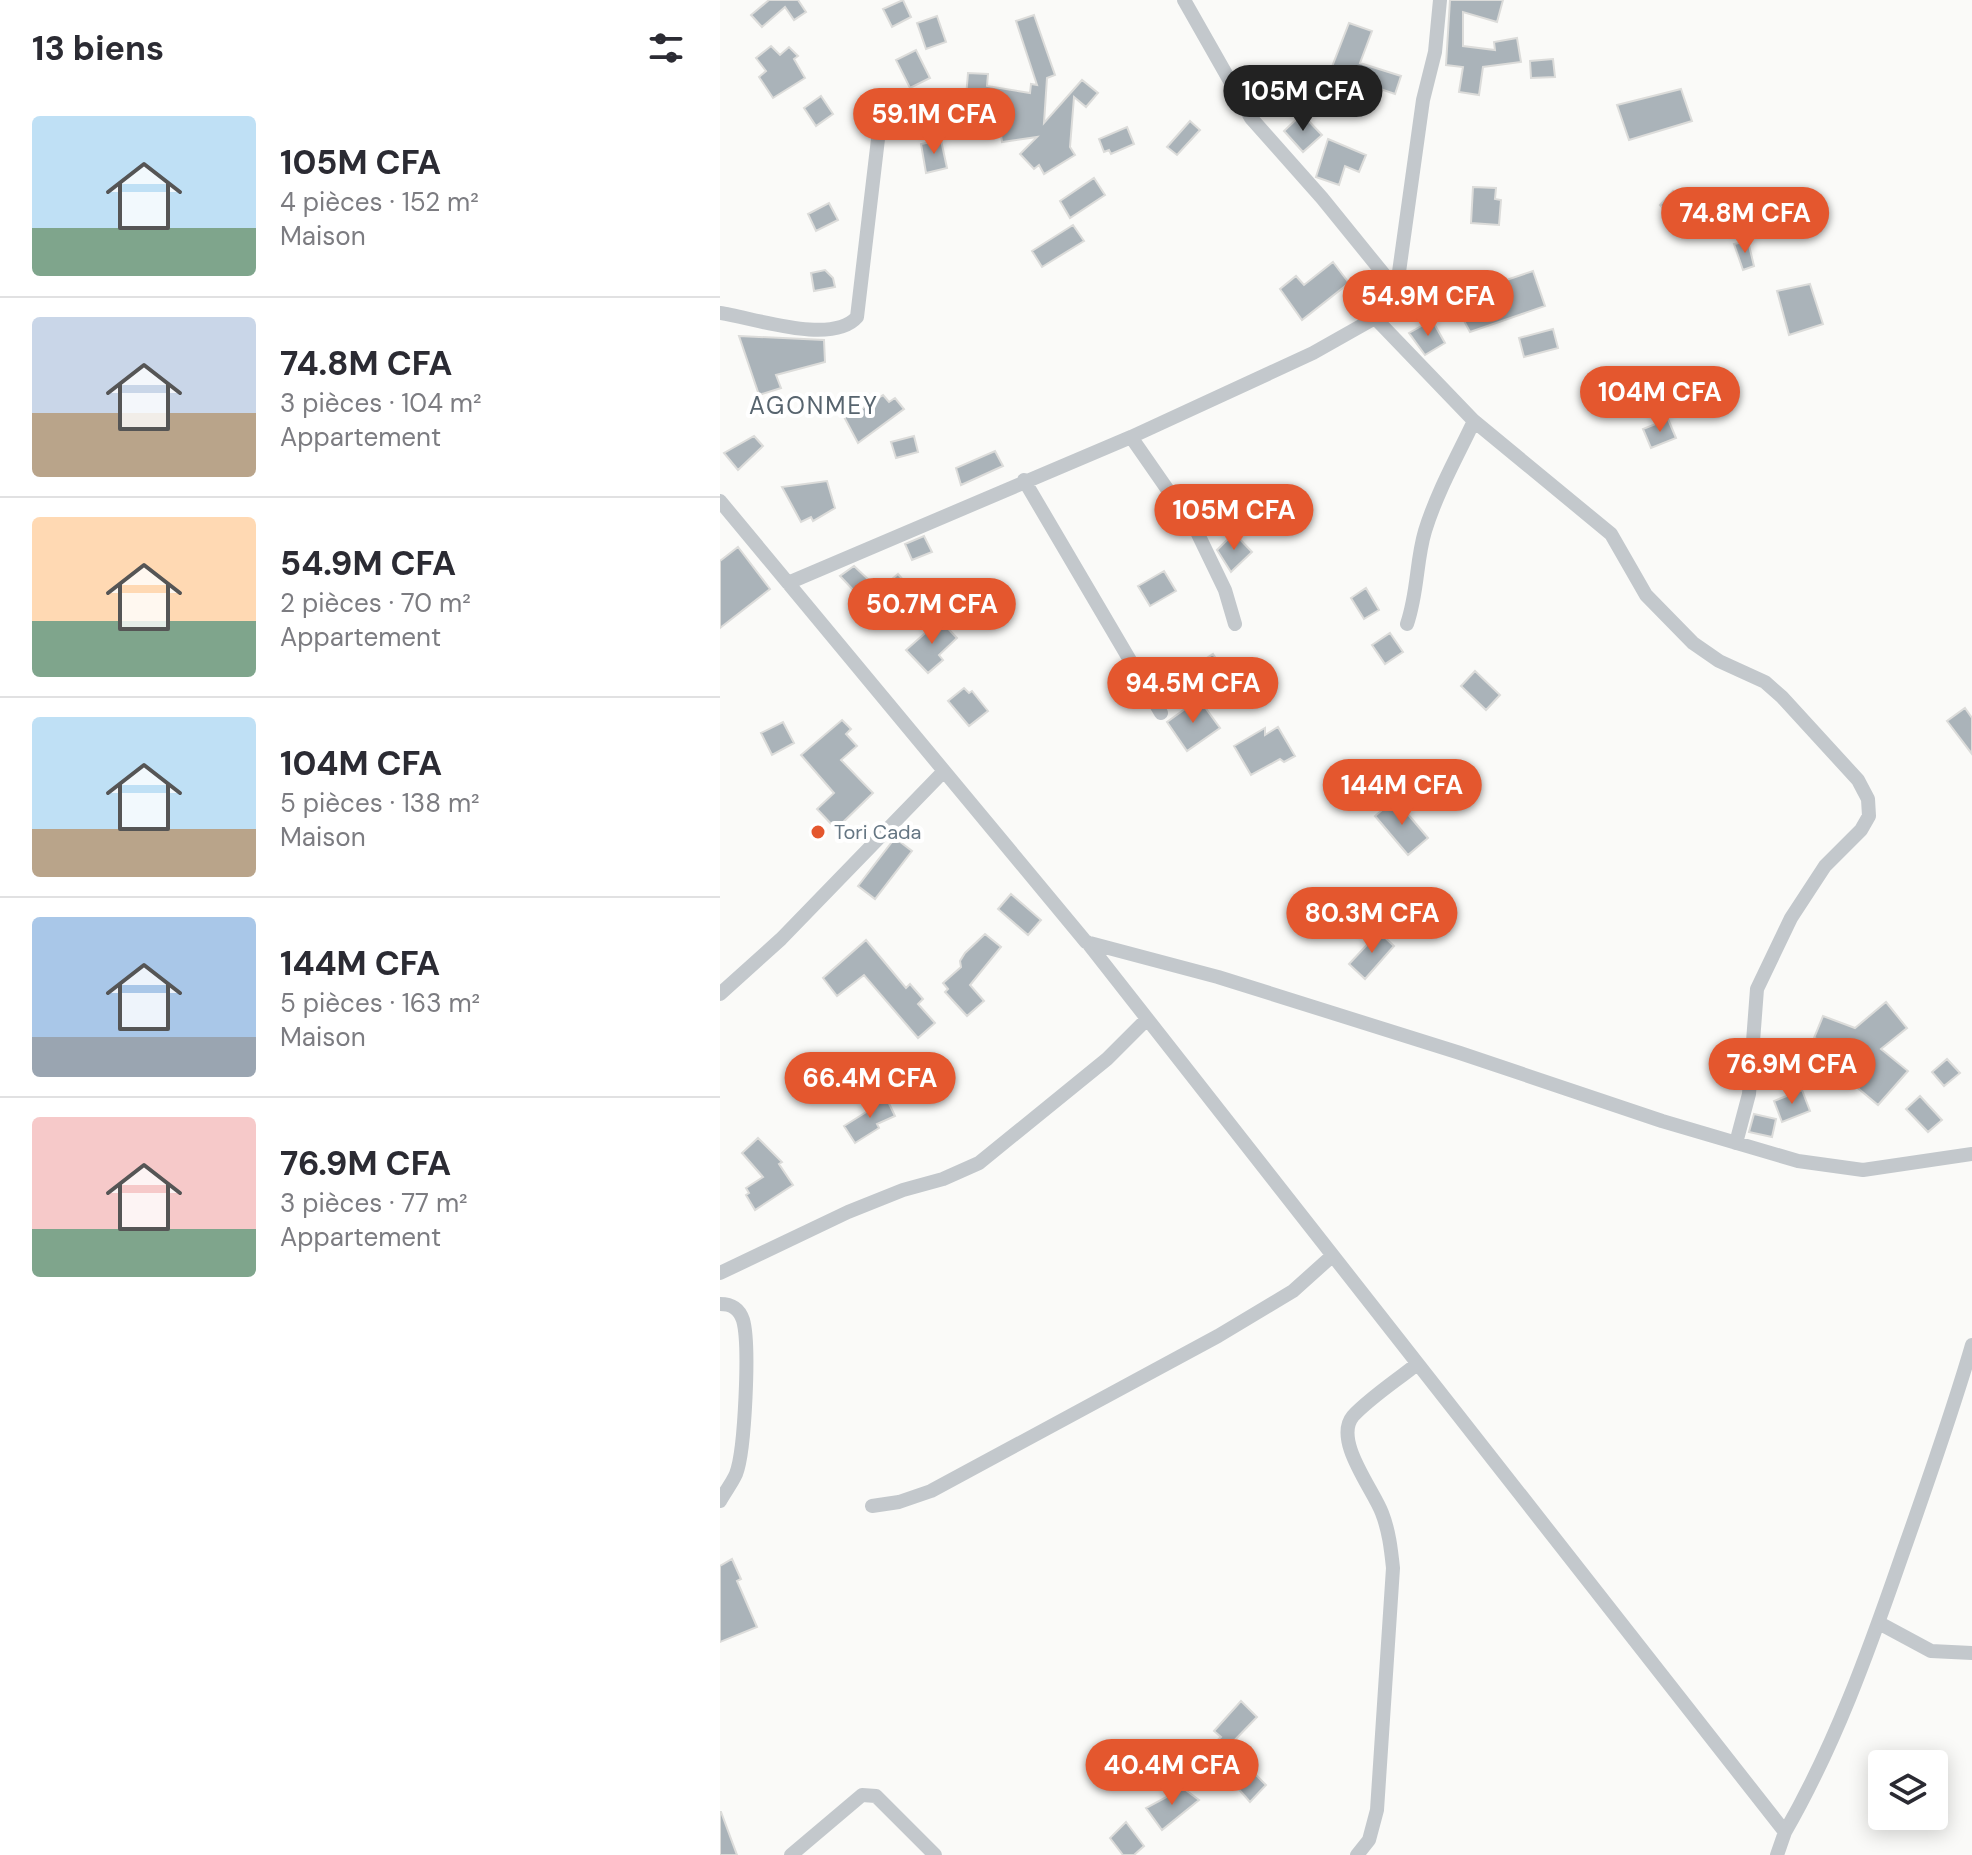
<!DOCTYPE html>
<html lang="fr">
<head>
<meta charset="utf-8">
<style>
	:root { --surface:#fff; --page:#f7f7f7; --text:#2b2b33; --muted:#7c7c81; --line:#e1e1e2; --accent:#e4572e }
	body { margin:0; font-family:"DM Sans",sans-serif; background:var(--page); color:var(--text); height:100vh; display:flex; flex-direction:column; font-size:30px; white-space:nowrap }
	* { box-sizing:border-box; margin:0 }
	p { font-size:26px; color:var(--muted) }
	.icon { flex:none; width:44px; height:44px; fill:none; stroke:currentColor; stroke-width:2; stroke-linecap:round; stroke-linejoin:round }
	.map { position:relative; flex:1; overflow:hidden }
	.side { display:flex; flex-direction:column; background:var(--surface); width:720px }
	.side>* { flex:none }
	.fabs { position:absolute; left:1148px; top:1750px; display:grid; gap:16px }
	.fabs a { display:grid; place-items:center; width:80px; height:80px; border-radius:8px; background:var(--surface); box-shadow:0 4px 20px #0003; font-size:40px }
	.price { position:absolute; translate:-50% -68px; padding:0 18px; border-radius:28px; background:var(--accent); color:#fff; font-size:26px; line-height:52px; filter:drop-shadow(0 2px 4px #0008) }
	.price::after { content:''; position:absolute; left:50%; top:48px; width:24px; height:18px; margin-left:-12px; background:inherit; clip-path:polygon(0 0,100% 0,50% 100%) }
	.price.current { background:#222; color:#fff }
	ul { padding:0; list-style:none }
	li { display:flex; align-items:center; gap:24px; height:200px; padding:0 32px }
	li+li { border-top:2px solid var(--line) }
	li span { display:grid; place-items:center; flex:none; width:224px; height:160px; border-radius:8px; color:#555 }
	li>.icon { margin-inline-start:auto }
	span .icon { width:96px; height:96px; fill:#fffc; stroke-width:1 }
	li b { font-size:34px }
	h2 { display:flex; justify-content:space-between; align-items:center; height:96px; padding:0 32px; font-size:34px }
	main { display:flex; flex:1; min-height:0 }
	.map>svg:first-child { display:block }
</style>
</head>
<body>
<main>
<section class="side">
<h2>13 biens<svg class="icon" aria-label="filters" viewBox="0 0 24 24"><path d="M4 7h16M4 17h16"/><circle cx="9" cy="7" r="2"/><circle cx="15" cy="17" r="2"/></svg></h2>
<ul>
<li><span style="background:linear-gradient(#bfe0f5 70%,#7fa58c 0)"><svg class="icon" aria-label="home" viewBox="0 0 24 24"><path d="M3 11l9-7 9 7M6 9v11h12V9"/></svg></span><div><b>105M CFA</b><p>4 pièces · 152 m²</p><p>Maison</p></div></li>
<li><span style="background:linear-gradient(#c9d6e8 60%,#b9a48a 0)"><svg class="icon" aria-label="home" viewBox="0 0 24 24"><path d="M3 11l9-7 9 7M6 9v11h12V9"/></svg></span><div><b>74.8M CFA</b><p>3 pièces · 104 m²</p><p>Appartement</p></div></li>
<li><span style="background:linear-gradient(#ffd9b3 65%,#7fa58c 0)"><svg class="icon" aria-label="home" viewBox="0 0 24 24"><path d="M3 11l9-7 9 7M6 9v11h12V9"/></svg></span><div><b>54.9M CFA</b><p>2 pièces · 70 m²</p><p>Appartement</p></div></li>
<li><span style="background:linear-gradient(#bfe0f5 70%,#b9a48a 0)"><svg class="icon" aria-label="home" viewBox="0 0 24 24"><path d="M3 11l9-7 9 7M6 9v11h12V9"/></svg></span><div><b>104M CFA</b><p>5 pièces · 138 m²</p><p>Maison</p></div></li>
<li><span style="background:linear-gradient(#a9c7e8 75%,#9aa5b1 0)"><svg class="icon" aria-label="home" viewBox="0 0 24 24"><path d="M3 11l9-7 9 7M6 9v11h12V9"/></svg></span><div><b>144M CFA</b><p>5 pièces · 163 m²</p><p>Maison</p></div></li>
<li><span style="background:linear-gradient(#f6c9c9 70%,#7fa58c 0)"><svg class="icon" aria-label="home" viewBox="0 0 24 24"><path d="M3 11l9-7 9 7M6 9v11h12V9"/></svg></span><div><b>76.9M CFA</b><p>3 pièces · 77 m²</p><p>Appartement</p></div></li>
</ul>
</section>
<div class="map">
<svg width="1252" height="1855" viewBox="0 0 1252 1855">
	<rect width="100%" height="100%" fill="#fafaf8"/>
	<path fill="#aab3b9" stroke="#dcdcda" stroke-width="2" d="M49,0H78L86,12L74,20L65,7L42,27L31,15Z
		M183,0L191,17L172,27L163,9Z
		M730,0H783L777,22L743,12V46L775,50L774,42L797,38L801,62L763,67L759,95L739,92L743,67L726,65Z
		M314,15L335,75L327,78L324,123L362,80L378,93L366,107L354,97L350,147L355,155L324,174L319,165L314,169L300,154L317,137L282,142L278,114L245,109L248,73L268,74L267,86L310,93L311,84L317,85L296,21Z
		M217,16L226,42L206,49L197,23Z
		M629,23L652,31L640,63L681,76L675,94L610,72Z
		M51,46L60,55L69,47L78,56L74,59L85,78L53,98L39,77L46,71L36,58Z
		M196,50L210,78L190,88L176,60Z
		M833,59L835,77L811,78L810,61Z
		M196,89L205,115L179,124L170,99Z
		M961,89L972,121L909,140L897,105Z
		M101,96L113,114L96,126L84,108Z
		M582,114L602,135L583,152L564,131Z
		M470,121L480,130L457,155L447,147Z
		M407,127L414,144L391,154L389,150L384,152L379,139Z
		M608,139L646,155L639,172L625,166L619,185L596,177Z
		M221,140L227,168L206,173L201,144Z
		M374,178L385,195L350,218L340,201Z
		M753,187L776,188L775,199L781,200L779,225L751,223Z
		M953,191L973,215L959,227L940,205Z
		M109,203L118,220L96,231L88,214Z
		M353,225L364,241L322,267L312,251Z
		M1028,241L1034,266L1023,270L1014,244Z
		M613,262L629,283L582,320L560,289L576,276L584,285Z
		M105,270L113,278L115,287L94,291L91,273Z
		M813,271L825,306L750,332L734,302L751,292Z
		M1090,284L1103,324L1069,335L1057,291Z
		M712,320L725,343L705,355L689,333Z
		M833,329L838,348L804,357L799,338Z
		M19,336L104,340L105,362L56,375L61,388L39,395Z
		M163,395L169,402L175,398L184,409L138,443L122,413L136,408L137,412Z
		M948,419L956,438L931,448L923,429Z
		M34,436L43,446L18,470L4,453Z
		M194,436L198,452L176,458L171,442Z
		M275,451L283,466L241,485L236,468Z
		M107,481L115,508L93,521L91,517L81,522L62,487Z
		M475,494L494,520L485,526L467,500Z
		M514,533L532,552L511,572L497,550Z
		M204,536L212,552L192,560L185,544Z
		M18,547L50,589L0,628V561Z
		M134,566L150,581L137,594L120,576Z
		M444,571L456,591L430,606L418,586Z
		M178,574L190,588L169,606L157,592Z
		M646,588L659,610L644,619L631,598Z
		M220,620L237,638L219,655L223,660L208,673L186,650Z
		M670,633L683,652L665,664L652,645Z
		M493,654L508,677L483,694L467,671Z
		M755,671L780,695L766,710L741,686Z
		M244,688L249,693L252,691L268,711L249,726L228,701Z
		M479,699L500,728L467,751L447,722Z
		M1245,708L1252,718V754L1227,721Z
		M122,720L131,729L126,734L137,746L121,760L153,793L116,829L97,809L114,793L81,755Z
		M63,722L74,743L52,755L41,733Z
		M558,727L575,756L564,762L560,759L531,775L514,746L545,728V735Z
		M675,799L708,838L688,855L655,816Z
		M175,838L192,851L155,899L138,886Z
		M291,894L321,920L308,935L278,909Z
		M659,932L674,946L645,979L629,964Z
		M265,934L281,947L250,985L264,1001L247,1016L225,992L228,989L223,983L241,967L240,961L245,953Z
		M146,940L186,988L190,984L203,999L198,1004L215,1023L198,1038L144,975L117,996L103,978Z
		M1166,1002L1187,1028L1161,1049L1188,1071L1158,1105L1115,1069L1088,1084L1077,1064L1111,1045L1094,1038L1103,1016L1135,1028Z
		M1227,1059L1240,1073L1224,1086L1212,1072Z
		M1082,1090L1090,1111L1062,1122L1054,1101Z
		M165,1095L175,1116L157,1124L159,1128L135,1143L124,1126L151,1109L155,1105L154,1101Z
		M1200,1096L1222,1120L1208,1132L1186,1109Z
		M1034,1114L1056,1119L1052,1137L1029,1132Z
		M38,1138L62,1162L59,1164L73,1185L35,1210L26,1195L29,1193L26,1188L43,1177L22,1153Z
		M12,1559L21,1579L17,1581L37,1627L0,1642V1566Z
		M521,1701L537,1717L508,1747L546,1785L530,1802L501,1769L486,1782L472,1762L501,1737L494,1731Z
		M463,1788L479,1800L442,1830L426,1808Z
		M0,1812H1L17,1855H0Z
		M406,1822L424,1846L414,1855H403L390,1838Z"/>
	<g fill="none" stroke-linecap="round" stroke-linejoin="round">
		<path stroke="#c3c8cc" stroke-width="14" d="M464,0L531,118L602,198L675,288
			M0,313C31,317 112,346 137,317L160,122
			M655,318L754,421L891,534L926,595L973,643L999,661L1045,682L1062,697L1138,780L1148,799L1149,816L1141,830L1105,866L1071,918L1037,989L1029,1094L1016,1143
			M411,437L477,532L505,590L515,624
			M304,480L441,713
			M0,501L366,942L498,977L740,1053L942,1121L1078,1161L1143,1170L1252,1154
			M68,583L411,437L593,353L655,318L668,302L679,272L703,100L715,52L720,0
			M687,624C698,592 696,561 705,531C717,492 737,457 754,421
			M367,942L1065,1832L1057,1855
			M0,994L61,939L224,771
			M0,1273L128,1212L183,1190L223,1179L259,1163L387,1059L426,1020
			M0,1304C11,1304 19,1308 23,1320C30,1344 25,1451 16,1474C12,1483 5,1492 0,1501
			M152,1506L179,1502L211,1491L498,1336L573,1291L612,1256
			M1159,1623L1211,1651L1252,1653
			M1065,1832C1115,1745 1148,1653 1181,1558C1206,1487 1231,1417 1252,1345
			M71,1855L142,1795L156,1796L215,1855
			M637,1855L649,1840L657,1810L673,1568C671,1549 669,1531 662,1513C653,1489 613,1440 633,1416C651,1397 676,1381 697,1364"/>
	</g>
	<circle fill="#e4572e" stroke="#fff" stroke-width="3" cx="98" cy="832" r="8"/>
	<g text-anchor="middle" stroke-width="8" stroke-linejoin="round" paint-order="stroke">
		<g font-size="20" fill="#657683" stroke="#fff" text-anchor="start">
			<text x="114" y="839">Tori Cada</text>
		</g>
		<g font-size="24" letter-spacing="2" fill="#57646e" stroke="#fff">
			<text x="94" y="414">AGONMEY</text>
		</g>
	</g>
</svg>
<div class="fabs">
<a><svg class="icon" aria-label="layers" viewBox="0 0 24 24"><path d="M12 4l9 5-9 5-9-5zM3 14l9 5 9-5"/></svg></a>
</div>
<b class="price current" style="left:583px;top:133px">105M CFA</b>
<b class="price" style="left:214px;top:156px">59.1M CFA</b>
<b class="price" style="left:1025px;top:255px">74.8M CFA</b>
<b class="price" style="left:708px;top:338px">54.9M CFA</b>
<b class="price" style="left:940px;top:434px">104M CFA</b>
<b class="price" style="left:514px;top:552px">105M CFA</b>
<b class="price" style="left:212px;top:646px">50.7M CFA</b>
<b class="price" style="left:473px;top:725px">94.5M CFA</b>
<b class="price" style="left:682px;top:827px">144M CFA</b>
<b class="price" style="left:652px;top:955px">80.3M CFA</b>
<b class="price" style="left:1072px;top:1106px">76.9M CFA</b>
<b class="price" style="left:150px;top:1120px">66.4M CFA</b>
<b class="price" style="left:452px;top:1807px">40.4M CFA</b>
</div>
</main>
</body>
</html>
